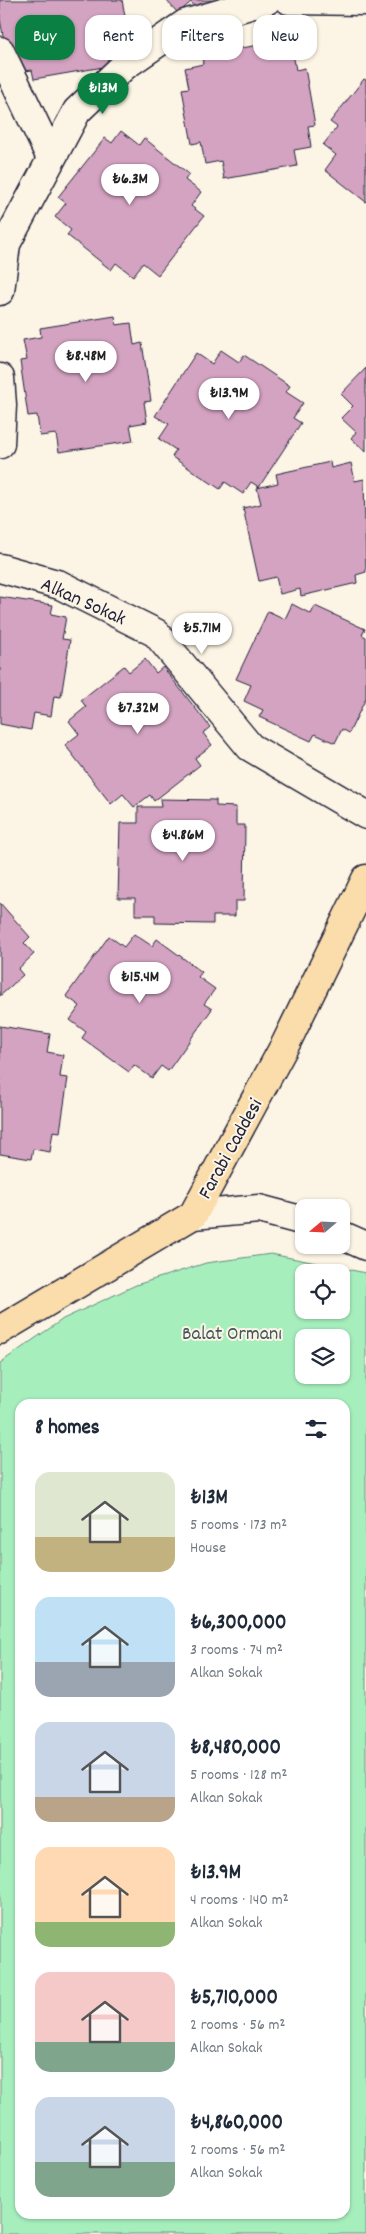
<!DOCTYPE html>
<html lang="en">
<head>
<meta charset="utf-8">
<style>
	:root { --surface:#fff; --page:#f2f2f3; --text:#1f2937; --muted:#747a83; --accent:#0b8043 }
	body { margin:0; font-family:Dekko,sans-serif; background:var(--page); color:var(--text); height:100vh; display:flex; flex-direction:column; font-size:19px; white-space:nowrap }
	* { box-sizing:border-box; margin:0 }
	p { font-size:16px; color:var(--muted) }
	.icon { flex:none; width:28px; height:28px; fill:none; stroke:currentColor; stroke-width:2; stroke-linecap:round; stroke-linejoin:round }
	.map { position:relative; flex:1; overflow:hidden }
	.details { position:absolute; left:15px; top:1399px; width:335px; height:820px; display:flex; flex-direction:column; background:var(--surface); border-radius:15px; box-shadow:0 1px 4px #0004 }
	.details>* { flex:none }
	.hud { position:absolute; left:15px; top:15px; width:336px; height:45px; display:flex; gap:10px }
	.needle { width:32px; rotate:251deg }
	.controls { position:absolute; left:295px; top:1199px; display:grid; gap:10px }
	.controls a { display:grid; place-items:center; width:55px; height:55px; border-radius:10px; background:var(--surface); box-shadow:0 1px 4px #0004; font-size:25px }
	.price { position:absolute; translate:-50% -42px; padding:0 11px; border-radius:18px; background:#fff; color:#222; font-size:16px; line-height:32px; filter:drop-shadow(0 1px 2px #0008) }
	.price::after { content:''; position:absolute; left:50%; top:30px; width:15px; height:11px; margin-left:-8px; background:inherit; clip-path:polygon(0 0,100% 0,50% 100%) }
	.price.on { background:var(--accent); color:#fff }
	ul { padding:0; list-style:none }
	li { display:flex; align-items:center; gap:15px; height:125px; padding:0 20px }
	li span { display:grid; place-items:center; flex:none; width:140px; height:100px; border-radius:15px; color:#555 }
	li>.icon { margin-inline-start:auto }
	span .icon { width:60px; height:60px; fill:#fffc; stroke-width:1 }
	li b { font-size:21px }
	h2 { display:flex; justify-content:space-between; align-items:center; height:60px; padding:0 20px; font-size:21px }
	.tag { padding:0 18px; border-radius:15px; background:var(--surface); box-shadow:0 1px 4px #0004; font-size:18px; line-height:45px }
	.tag.on { background:var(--accent); color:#fff }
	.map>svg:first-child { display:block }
</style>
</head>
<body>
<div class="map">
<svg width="366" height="2234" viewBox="0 0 366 2234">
	<rect width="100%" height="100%" fill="#fcf5e5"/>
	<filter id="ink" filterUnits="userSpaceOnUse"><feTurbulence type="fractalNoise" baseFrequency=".02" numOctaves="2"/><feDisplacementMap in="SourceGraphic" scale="10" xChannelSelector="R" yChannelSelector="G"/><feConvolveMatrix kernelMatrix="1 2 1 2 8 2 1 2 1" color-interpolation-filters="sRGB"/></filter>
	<g filter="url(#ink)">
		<path fill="#a6efbd" stroke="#64887c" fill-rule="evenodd" d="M271,1254L366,1273V2234H0V1363L63,1319L136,1285L206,1263ZM304,1272H341V1310H304ZM304,1338H341V1375H304ZM20,1404H345V2214H20Z"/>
		<path fill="#d4a3c2" stroke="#22223b" d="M0,0H122L128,32L121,33L125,54L107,57L109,66L34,79L32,70L18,72L6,52L0,19Z
			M166,0H221L203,16L191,2L178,13Z
			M276,42L278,50L292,48L296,70L305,68L315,125L308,126L311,147L294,150L297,166L224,179L221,161L205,164L201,142L192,144L182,89L189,88L185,68L203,64L202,55Z
			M364,79L366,80V202L325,170L336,155L323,145L337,127L330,122Z
			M121,131L139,145L144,138L189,174L185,180L201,192L191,206L204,216L158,275L143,263L133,276L116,263L111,270L67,235L71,230L55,217L66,203L58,197L105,138L112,143Z
			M115,316L116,325L131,323L134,345L142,343L151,401L144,402L147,422L130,425L133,441L59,452L56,434L40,436L37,415L28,416L20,361L27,360L23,340L41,337L40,328Z
			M221,350L239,362L244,355L290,386L286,392L303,403L293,418L301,423L259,487L251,482L243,494L225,482L220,489L172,457L176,450L159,439L169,424L155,416L196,353L212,364Z
			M366,368V452L351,438L356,432L341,418L353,406L341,394Z
			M330,462L331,468L351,463L355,481L364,479L366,572L356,575L357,583L301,596L300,589L280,594L276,577L259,581L243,508L261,504L257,488L278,483L276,474Z
			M0,597L53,605L51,614L66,617L62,639L70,640L61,697L54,696L51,716L34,713L31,730L0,724Z
			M292,604L311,614L315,606L365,629L362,635L366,637V698L349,733L342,729L335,743L315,734L311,741L259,717L263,710L244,701L251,685L236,679L268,611L285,619Z
			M145,659L156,673L163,667L210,727L203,733L212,745L195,758L200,765L154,801L150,795L134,807L123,794L111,804L65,745L79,734L69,721L86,707L81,700L124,666L129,672Z
			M160,799L216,800V806L236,807V825H245L244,901H235V916H213V924L155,923V915H135V898H118L120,823H138V807H161Z
			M0,903L30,937L24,943L34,954L18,969L23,975L0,996Z
			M134,934L152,946L157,939L202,972L198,977L215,989L204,1004L212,1009L168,1071L161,1066L152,1078L134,1065L129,1072L82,1038L86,1032L70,1020L80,1006L66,996L109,936L124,947Z
			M0,1026L50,1034L47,1052L63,1055L60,1077L68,1078L60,1132L53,1131L50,1152L33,1149L31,1159L0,1154Z"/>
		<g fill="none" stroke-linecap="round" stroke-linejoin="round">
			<g stroke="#22223b" stroke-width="31">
				<path id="minor" d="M289,0L366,1
					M0,51L51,158
					M0,291L6,244L77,111L124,66L185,24L267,0
					M0,378L2,405
					M0,402L2,405L0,444
					M0,568L60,585L156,633L250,747L366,815
					M193,1215L259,1209L304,1221
					M341,1235L366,1246"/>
			</g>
			<g stroke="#22223b" stroke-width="31">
				<path id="major" d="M0,1330L193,1215L286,1043L366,879"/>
			</g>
			<use href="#minor" stroke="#fcf5e5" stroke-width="28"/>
			<use href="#major" stroke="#faddab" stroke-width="28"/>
		</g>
	</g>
	<g text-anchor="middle" stroke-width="4" stroke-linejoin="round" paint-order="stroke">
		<g font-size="20" fill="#22223b" stroke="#fcf5e5">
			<text transform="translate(84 600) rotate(24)" y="7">Alkan Sokak</text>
			<text transform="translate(229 1148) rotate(-61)" y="7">Farabi Caddesi</text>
		</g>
		<g font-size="20" fill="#43555c" stroke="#fcf5e5">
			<text x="232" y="1339">Balat Ormanı</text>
		</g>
	</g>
</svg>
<div class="controls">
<a><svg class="needle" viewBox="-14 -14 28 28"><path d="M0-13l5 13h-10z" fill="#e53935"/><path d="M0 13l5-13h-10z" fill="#747a83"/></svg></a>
<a><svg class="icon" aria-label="locate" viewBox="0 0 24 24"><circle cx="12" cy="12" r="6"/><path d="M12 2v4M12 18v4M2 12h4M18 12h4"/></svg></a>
<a><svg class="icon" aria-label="layers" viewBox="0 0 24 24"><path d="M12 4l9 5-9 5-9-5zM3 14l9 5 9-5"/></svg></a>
</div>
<b class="price on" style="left:103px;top:115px">₺13M</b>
<b class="price" style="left:130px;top:206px">₺6.3M</b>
<b class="price" style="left:86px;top:383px">₺8.48M</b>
<b class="price" style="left:229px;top:420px">₺13.9M</b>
<b class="price" style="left:202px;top:655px">₺5.71M</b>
<b class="price" style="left:138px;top:735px">₺7.32M</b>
<b class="price" style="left:183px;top:862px">₺4.86M</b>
<b class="price" style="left:140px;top:1004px">₺15.4M</b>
<div class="hud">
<a class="tag on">Buy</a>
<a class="tag">Rent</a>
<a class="tag">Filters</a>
<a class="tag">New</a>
</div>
<section class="details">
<h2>8 homes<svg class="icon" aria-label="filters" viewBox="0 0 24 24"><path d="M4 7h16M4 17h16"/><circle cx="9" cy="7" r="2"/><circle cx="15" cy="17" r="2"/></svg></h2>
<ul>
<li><span style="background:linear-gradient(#dfe7d0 65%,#c2b280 0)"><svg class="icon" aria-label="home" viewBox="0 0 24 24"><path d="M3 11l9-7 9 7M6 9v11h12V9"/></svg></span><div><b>₺13M</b><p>5 rooms · 173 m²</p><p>House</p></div></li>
<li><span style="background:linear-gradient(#bfe0f5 65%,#9aa5b1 0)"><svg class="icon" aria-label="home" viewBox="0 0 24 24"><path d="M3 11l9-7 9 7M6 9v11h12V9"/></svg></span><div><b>₺6,300,000</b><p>3 rooms · 74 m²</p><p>Alkan Sokak</p></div></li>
<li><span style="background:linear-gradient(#c9d6e8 75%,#b9a48a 0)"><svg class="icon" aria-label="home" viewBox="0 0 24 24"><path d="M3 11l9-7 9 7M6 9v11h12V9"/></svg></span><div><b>₺8,480,000</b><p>5 rooms · 128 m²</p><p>Alkan Sokak</p></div></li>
<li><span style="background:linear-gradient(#ffd9b3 75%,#8fb573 0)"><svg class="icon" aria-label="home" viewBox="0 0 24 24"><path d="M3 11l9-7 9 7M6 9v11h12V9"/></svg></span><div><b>₺13.9M</b><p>4 rooms · 140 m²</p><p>Alkan Sokak</p></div></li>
<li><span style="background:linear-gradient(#f6c9c9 70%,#7fa58c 0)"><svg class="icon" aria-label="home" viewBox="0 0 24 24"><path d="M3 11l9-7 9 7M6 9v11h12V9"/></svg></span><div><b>₺5,710,000</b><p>2 rooms · 56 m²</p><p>Alkan Sokak</p></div></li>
<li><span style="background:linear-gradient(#c9d6e8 65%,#7fa58c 0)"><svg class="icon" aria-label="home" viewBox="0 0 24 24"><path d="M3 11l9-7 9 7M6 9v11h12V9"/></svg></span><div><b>₺4,860,000</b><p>2 rooms · 56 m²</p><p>Alkan Sokak</p></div></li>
</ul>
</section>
</div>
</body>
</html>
